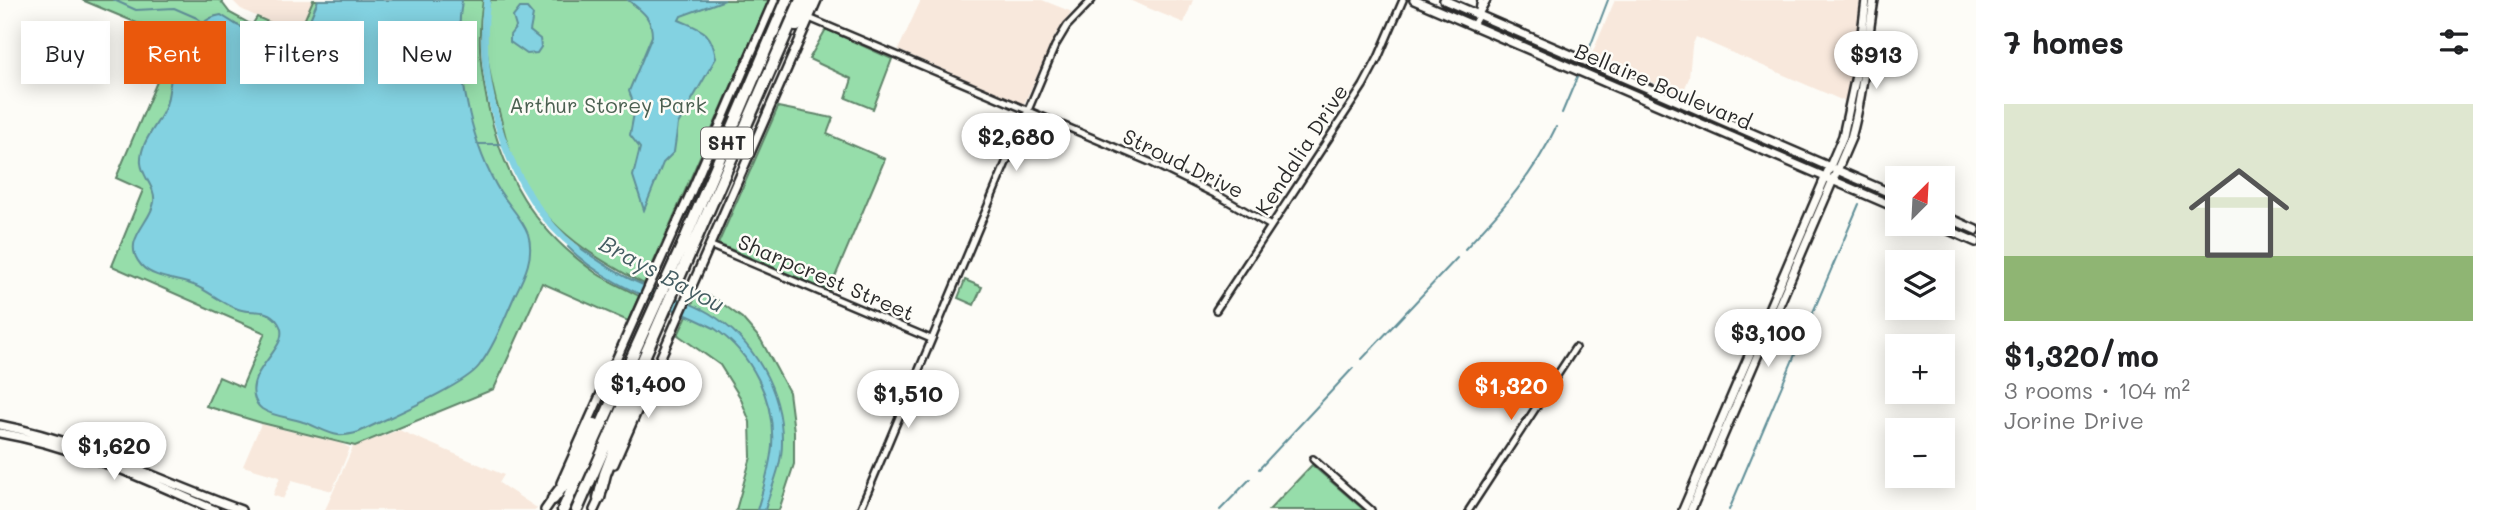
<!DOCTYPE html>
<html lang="en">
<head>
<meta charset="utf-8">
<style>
	:root { --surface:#fff; --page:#f2f2f2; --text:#202124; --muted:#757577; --line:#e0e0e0; --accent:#ea580c }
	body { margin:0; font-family:Mali,sans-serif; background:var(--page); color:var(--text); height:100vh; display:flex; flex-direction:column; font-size:26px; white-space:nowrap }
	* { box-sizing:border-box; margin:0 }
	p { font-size:23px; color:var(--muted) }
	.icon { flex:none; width:38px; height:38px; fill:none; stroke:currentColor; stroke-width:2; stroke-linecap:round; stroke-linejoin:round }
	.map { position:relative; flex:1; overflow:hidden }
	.drawer { display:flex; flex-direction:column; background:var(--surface); width:525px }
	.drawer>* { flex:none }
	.guide { position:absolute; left:21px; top:21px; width:665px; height:63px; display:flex; gap:14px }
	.needle { width:46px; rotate:24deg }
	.controls { position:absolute; left:1885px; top:166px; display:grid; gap:14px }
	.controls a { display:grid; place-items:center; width:70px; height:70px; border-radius:0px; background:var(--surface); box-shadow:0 4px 18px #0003; font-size:35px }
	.price { position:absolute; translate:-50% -60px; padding:0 16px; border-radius:24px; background:#fff; color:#222; font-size:23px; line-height:46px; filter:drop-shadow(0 2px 4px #0008) }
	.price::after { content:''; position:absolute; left:50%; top:42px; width:21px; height:16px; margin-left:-10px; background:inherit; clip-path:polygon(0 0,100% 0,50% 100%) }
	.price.current { background:var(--accent); color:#fff }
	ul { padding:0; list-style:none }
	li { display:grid; align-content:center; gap:14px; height:371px; padding:0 28px }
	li+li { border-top:2px solid var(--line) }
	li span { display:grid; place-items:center; height:217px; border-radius:0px; color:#555 }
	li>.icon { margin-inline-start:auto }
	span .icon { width:126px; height:126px; fill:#fffc; stroke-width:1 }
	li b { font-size:30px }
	h2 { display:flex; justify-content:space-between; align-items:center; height:84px; padding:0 28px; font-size:30px }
	.tag { padding:0 24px; border-radius:0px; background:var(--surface); box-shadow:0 4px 18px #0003; font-size:24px; line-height:63px }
	.tag.current { background:var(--accent); color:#fff }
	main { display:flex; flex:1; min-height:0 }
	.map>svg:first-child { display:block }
</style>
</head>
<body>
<main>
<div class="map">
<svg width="1976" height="510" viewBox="0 0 1976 510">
	<rect width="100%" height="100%" fill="#fdfcf7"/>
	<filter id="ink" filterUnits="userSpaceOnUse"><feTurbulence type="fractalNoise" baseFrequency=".0143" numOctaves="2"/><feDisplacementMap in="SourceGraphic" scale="14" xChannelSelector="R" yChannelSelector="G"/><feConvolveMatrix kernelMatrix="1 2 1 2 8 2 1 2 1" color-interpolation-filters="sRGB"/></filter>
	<g filter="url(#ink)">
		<path fill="#f8e8dc" d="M232,0H313L298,36L241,9Z
			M921,0H1042L1072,12L1056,34L1024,104L898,50Z
			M1129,0H1193L1184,23Z
			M1615,0H1860L1852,74L1846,102L1696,37L1692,46L1689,78L1682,95L1591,56Z
			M261,424L340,443L350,448L332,491L292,480L283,499L273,495L280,477L243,466Z
			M399,430L504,475L499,483L537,508L536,510H325L353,447Z"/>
		<path fill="#96ddaa" stroke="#60846a" stroke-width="2" d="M82,0H220L230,13L252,25L257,17L298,35L313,0H483C477,35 480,66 487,101C503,176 532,228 596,273C609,282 625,288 639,296L628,321L542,283L494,389L355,446L262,423L206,406L219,377L242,387L265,333L112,266L143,190L116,178L179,30L137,23Z
			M490,0H769L644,284C596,259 550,231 522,182C509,159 504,127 496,101C488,70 481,31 490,0Z
			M826,29L892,59L873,109L846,98L852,79L809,59Z
			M778,107L833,118L827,134L885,159L829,291L718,244Z
			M965,280L982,287L974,305L958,298Z
			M698,291L716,299L742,318L761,340L789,392L794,431V464L779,510H736L751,457L750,422L740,397L720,365L678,335Z
			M1312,465L1364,510H1269Z"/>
		<path fill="#83d2e1" stroke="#608f98" stroke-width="2" d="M318,0H462C453,55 469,137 496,185C505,202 522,217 528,234C535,256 524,277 515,295C504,319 495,345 479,366C464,386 385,419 359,432C352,434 345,436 338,435C326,433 314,425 303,422C289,417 274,417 262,409C258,406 255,401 254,396C247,366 296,345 277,321C267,307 251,314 238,309C221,303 210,292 196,286C180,279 153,279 141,265C120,241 151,223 154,202C156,187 142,177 141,163C139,141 160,124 166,105C170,93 169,80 174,68C179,57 188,49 198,41C200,25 204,18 221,15L237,25L296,51L303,52L307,49L308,24Z
			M628,0H725L681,16L679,20C702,30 711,30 716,58L678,124L674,152L663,163L644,210L633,176L640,148L630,135L635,108L629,91L652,36C652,17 642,11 628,0Z
			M520,8H527L533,15L530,31L540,39L541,47L537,53L527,54L510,42V35L516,27L513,17Z
			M572,242C589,254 606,267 626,277C653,291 683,298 709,313C754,340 783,391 782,443C782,466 771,488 765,510H757C763,489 770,468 772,446C775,400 752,354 714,328C667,304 605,286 568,247Z"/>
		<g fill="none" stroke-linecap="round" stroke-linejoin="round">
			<path stroke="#608f98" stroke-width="2" d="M114,0L136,10L174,8L197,18L205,24
				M1587,55L1608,0
				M1562,113L1578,75
				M477,144H505
				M1465,249C1502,209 1533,176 1556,127
				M1362,359L1457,258
				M1259,469L1353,368
				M1220,510L1250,479
				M1729,510L1859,204"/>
			<path stroke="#83d2e1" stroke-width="7" d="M487,0C474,83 509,197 577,249"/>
			<g stroke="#2b2b2b" stroke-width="10">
				<path id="minor" d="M1478,15L1481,0
					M809,18L1152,163L1221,197L1271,226
					M1473,25L1487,0
					M709,245L931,339
					M1216,310L1363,86L1378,58L1403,0
					M1313,459L1371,510
					M860,510L1055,46L1067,26L1092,0
					M1469,510L1575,348"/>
			</g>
			<g stroke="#2b2b2b" stroke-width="12">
				<path id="major" d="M1414,0L1897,208
					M1444,0L1897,196
					M1942,215L1976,230
					M1935,224L1976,242
					M0,425C87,442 159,481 241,510
					M0,433C76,446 146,480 215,510
					M614,464L817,0
					M561,483L692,190L774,0
					M545,510L554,497
					M594,510L601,495
					M1683,510L1843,136L1858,66L1866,0
					M1691,510L1851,138C1864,92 1866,46 1874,0"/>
			</g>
			<g stroke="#2b2b2b" stroke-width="15">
				<path id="highway" d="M797,26L810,0
					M599,498L605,474L631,406
					M553,499L572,474L595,424
					M563,510L683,244L787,0
					M577,510L801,0"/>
			</g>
			<use href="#minor" stroke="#fdfcf7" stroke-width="5"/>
			<use href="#major" stroke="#fdfcf7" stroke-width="7"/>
			<use href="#highway" stroke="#fdfcf7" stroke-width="10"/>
		</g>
	</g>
	<g text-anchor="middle" stroke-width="5" stroke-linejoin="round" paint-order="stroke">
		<rect fill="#fdfcf7" stroke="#6a6a68" stroke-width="2" x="701" y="127.5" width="52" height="31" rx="5"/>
		<g font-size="19" font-weight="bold" fill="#2b2b2b">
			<text x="727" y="150">SHT</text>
		</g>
		<g font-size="21" fill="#2b2b2b" stroke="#fdfcf7">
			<text transform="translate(1663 87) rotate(23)" y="7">Bellaire Boulevard</text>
			<text transform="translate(1302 150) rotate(-57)" y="7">Kendalia Drive</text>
			<text transform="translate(1183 164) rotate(26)" y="7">Stroud Drive</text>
			<text transform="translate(826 278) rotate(23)" y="7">Sharpcrest Street</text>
		</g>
		<g font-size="21" fill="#4b6051" stroke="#fdfcf7">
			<text x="608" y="113">Arthur Storey Park</text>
		</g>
		<g font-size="23" font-style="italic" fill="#455d62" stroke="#fdfcf7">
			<text transform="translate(662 274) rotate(28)" y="8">Brays Bayou</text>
		</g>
	</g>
</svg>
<div class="controls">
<a><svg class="needle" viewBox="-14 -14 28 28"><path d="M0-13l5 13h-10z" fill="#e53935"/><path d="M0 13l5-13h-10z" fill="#757577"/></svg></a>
<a><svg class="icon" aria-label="layers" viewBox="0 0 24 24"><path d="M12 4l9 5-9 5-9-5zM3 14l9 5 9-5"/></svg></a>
<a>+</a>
<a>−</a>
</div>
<b class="price" style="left:1876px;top:91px">$913</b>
<b class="price" style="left:1016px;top:173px">$2,680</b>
<b class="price" style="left:1768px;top:369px">$3,100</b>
<b class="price" style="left:648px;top:420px">$1,400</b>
<b class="price current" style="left:1511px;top:422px">$1,320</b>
<b class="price" style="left:908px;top:430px">$1,510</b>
<b class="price" style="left:114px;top:482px">$1,620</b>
<div class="guide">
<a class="tag">Buy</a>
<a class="tag current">Rent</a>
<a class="tag">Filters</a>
<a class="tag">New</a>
</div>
</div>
<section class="drawer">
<h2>7 homes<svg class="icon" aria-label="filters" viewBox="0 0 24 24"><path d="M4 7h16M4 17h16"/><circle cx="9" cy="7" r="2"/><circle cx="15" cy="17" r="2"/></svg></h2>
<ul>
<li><span style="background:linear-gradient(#dfe7d0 70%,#8fb573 0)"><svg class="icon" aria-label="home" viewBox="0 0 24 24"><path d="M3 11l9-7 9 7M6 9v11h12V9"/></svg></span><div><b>$1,320/mo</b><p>3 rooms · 104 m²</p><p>Jorine Drive</p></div></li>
</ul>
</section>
</main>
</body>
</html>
